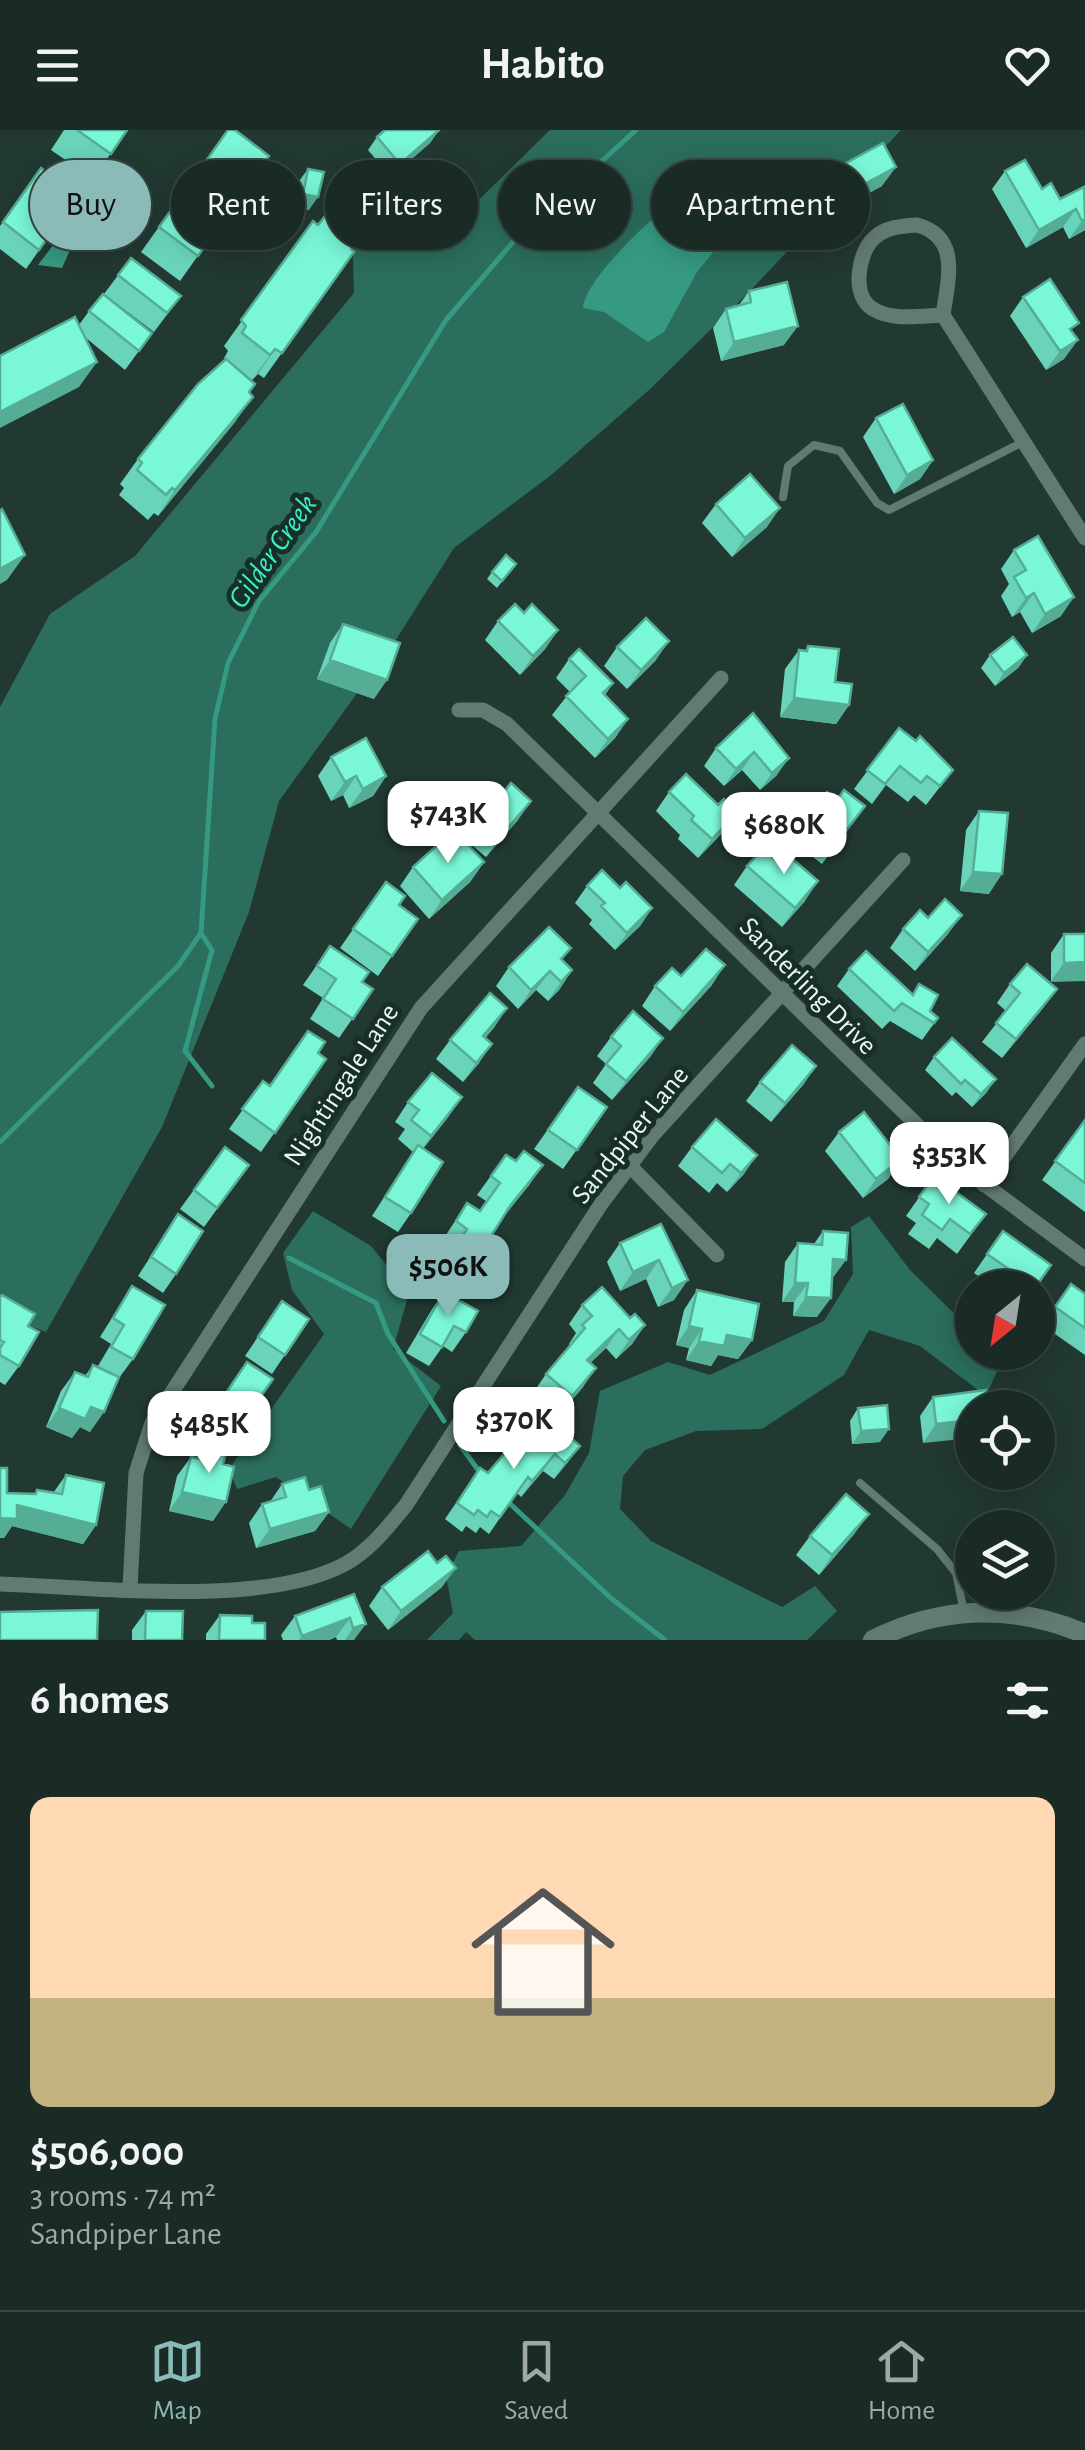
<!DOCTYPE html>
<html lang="en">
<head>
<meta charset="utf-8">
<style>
	:root { --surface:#1a2b26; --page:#273732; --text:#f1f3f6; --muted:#9fa7a7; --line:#384743; --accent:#8bbbb9 }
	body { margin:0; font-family:"Alegreya Sans",sans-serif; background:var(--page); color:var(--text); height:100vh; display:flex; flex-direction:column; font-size:38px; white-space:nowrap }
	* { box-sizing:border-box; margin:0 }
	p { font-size:32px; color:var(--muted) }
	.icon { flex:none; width:55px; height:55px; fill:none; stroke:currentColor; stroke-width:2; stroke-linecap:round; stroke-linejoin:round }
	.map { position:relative; height:1510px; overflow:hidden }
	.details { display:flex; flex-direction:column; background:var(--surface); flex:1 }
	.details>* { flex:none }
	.top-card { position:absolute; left:30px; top:30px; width:1025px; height:90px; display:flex; gap:20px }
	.needle { width:65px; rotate:210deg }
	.buttons { position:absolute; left:955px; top:1140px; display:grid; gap:20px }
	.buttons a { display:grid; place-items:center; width:100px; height:100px; border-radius:50%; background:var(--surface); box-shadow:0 5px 25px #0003,0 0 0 2px var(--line); font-size:50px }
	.price { position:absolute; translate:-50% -85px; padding:0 22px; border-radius:20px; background:#fff; color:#222; font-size:32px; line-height:65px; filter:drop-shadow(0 2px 5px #0008) }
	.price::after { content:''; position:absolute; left:50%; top:60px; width:30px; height:22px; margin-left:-15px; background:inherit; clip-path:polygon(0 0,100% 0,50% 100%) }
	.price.current { background:var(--accent); color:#111 }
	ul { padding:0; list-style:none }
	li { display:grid; align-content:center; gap:20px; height:530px; padding:0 30px }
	li span { display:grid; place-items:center; height:310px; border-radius:20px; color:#555 }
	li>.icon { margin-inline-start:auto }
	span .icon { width:180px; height:180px; fill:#fffc; stroke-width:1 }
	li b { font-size:42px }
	h2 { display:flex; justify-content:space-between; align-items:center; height:120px; padding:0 30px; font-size:42px }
	.pill { padding:0 35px; border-radius:45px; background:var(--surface); box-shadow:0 5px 25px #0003,0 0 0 2px var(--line); font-size:35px; line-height:90px }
	.pill.current { background:var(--accent); color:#111 }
	header { display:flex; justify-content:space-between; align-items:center; height:130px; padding:0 30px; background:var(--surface); font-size:45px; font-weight:700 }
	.menu { display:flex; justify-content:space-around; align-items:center; height:140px; border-top:2px solid var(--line); background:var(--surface); font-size:28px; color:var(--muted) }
	.menu a { display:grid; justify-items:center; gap:5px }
	.menu .current { color:var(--accent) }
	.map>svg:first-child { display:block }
</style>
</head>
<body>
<header><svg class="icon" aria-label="menu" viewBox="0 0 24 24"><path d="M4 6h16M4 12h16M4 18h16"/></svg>Habito<svg class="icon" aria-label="heart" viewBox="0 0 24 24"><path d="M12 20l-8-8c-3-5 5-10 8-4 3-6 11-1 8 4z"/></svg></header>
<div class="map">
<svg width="1085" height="1510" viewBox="0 0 1085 1510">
	<rect width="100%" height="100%" fill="#223932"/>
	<path fill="#2b6e5e" d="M550,0H901L750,161L649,260L550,346L454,418L397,508L279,671L249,782L162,997L46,1202L0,1184V577L50,484L135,426L354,163L351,56L439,109Z
		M313,1081L371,1116L409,1163L393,1219L441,1256L351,1399L276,1347L237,1359L229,1339L324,1204L292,1160L283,1123Z
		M869,1086L910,1140L972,1201V1222L994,1223L1002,1230L986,1266L920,1216L869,1200L844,1245L762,1299L696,1301L645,1320L623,1346L620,1379L651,1411L782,1477L815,1456L837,1481L807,1510H475L466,1502L459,1510H427L453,1483L446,1446L459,1421L521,1416L565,1365L589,1323L600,1261L668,1232L710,1245L824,1191L853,1144L851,1097Z"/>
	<path fill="#369981" d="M696,54C714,63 730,78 733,98L697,142L664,202L648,212L604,182L583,178C586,145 667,73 696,54Z
		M60,106L71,118L62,138L38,135Z"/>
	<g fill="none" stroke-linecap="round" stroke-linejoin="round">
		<path stroke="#369981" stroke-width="5" d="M201,803L212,820L185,921L212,956
			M0,1012L178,836L201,803L215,589L228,533L259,471L316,402L446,190L513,112L636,0
			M289,1128L376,1173L388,1204L444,1291
			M460,1315L481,1344
			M506,1370L612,1469L665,1510"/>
		<path stroke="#617a72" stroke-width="8" d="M783,367L788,336L814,315L840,321L877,373L889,380L1023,312
			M860,1353L937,1419L956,1443L964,1482"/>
		<path stroke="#617a72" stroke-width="15" d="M917,95C961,107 948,150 943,185C921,186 892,191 873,179C851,166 858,124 873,109C885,97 901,96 917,95Z
			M943,185L1085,408
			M459,580H483L507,594L957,1034L1085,1129
			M630,1036L717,1125
			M984,1055L1085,914
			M0,1454C95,1457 263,1478 345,1434C370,1420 388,1397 406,1375L601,1074L652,1006L903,730
			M130,1458L136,1343L152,1293L421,878L721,548"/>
		<path stroke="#617a72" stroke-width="20" d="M873,1510C942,1475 1015,1474 1085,1504"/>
	</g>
	<path fill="#69d4b9" d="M64,0H127L93,49L51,20Z
		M228,0L269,26L180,151L141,122Z
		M439,0L430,13L391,47L368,20L377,7Z
		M41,38L78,65L26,139L0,119V96Z
		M308,39L309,80L294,77L299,51Z
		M835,39L882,56L834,82L822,59Z
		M1005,41L1060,69L1084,57L1085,100L1069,109L1063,97L1026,118L992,59Z
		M313,91L354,122L264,248L258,244L252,250L233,234L249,263L235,292L158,386L154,383L148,390L119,365L124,358L120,354L138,329L226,229L224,228L228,221L224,216Z
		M131,128L181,166L154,202L104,164Z
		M749,161L784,215L721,231L713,198L726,179L739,175Z
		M1023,167L1072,202L1064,229L1046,240L1010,186Z
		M89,181L152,203L125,240L86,208L79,257V195Z
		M876,288L933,330L920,349L894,364L863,307Z
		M716,374L767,397L732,427L702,393Z
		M1014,420L1061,486L1032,503L1020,482L1012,487L1001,466L1009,454L1001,439Z
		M516,434L497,458L487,449L492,442Z
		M524,483L558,500L545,519L520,545L485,510L498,491Z
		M343,494L374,569L317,549L330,513Z
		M808,516L835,552L849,575L836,594L780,587L785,539L799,520L805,521Z
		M617,517L656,530L627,559L604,536Z
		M990,525H1027L1018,538L995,556L981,538Z
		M569,529L613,553L605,565L628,589L615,608L595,628L552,585L570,562L556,548Z
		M753,583L777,645L760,660L742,640L724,656L704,636L716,618Z
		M899,598L953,640L926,675L914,665L908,672L886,655L872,674L854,659Z
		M331,627L386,646L373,666L349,678L343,665L331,671L318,646Z
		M669,662L718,675L737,682L724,701L698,728L678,709L680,705L656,681Z
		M827,662L851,695L822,734L801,718L808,708L799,701Z
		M469,681L518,690L486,727L455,701Z
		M979,681L989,764L960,761L966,700Z
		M451,717L484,732L470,752L429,789L400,756L413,737Z
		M782,735L805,771L782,797L734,755L747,736Z
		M386,752L399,775L418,789L378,846L340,818Z
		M587,756L620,758L652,778L640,796L615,820L589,794L592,790L575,773Z
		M903,799L948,804L915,841L890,818Z
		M1064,804H1085L1051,852V823Z
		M330,816L362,852L373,859L339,908L310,889L323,868L303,855Z
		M563,831L572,840L559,860L548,871L536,860L518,879L496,856L509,837Z
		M849,839L912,864L919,854L930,881L938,888L922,910L890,891L882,899L837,856Z
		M681,846L712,855L670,901L642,876L655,856Z
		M1010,854L1057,859L1043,878L1002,928L982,912L1006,881L997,873Z
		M507,878L485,908L479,933L463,952L436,929L450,910Z
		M611,907L663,908L650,927L612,970L593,953L606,934L597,926Z
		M318,923L326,929L261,1022L229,999L263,951L270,956Z
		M934,927L987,962L972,977L956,962L952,966L925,940Z
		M816,936L803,955L771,992L746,971L760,952Z
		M578,957L607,977L563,1039L534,1019Z
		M408,972L449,986L423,1019L411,1083L398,1102L372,1086L413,1022L398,1009L405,999L395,992Z
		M716,989L744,1044L727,1062L717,1053L709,1063L678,1036L692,1017Z
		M1085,990V1082L1042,1050Z
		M839,1002L901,1029L888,1049L863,1068L825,1021Z
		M225,1017L249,1035L204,1097L180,1079Z
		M506,1025L530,1054L503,1087L459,1155L439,1141L454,1118L442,1111L467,1073L480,1081L486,1071L477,1065Z
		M934,1046L986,1084L957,1124L937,1108L929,1119L908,1104L916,1093L906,1086Z
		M178,1084L176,1144L163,1163L138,1146Z
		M661,1094L674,1170L658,1177L646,1149L620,1161L607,1132L620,1113Z
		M823,1101L832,1149L817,1187L793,1186L794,1172H782L785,1132L798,1113L814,1114Z
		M1003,1101L1035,1158H995L974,1143Z
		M1071,1154L1085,1164V1225L1042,1195Z
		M132,1156L133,1229L119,1248L90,1302L80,1297L72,1308L46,1297L61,1261L75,1242L85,1246L93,1235L109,1242L98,1236L111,1214L100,1207Z
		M697,1160L752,1210L738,1229L718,1225L711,1236L686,1230L689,1218L676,1215L684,1180Z
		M444,1162L466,1202L452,1222L443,1216L429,1236L406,1223L431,1181Z
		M0,1167L28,1196L19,1236L5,1255L0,1252Z
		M282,1171L309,1189L272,1244L245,1226Z
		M582,1175L630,1188L645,1195L632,1214L616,1229L606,1218L590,1233L583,1257L559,1285L533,1263L546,1244L570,1216L569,1214L576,1203L569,1194Z
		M247,1232L273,1249L234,1305L208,1288Z
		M933,1267L988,1278L923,1313L920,1286Z
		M858,1278L880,1312L852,1314L850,1291Z
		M545,1316L568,1332L554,1349L543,1341L521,1367L517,1363L489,1404L480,1397L476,1403L466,1396L462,1402L445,1389L480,1338L488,1343Z
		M204,1318L213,1391L169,1381L177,1346L191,1327L197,1328Z
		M66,1345L96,1395L83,1414L12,1396L4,1408L7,1363L34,1364L37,1360L53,1363Z
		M282,1354L309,1360L329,1382L315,1401L256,1418L249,1393L262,1374L270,1372Z
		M855,1403L819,1445L796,1425L810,1406Z
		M382,1457H442L388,1500L369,1476Z
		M354,1464V1510H337L336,1507L329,1510H283L281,1505L295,1486Z
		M146,1481L182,1510H132V1500Z
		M220,1485L252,1493L265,1510H206V1504Z"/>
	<path fill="#55ad96" d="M439,0L430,13L391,47L400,34Z
		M896,37L882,56L834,82L848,63Z
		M303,64L318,67L309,80L294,77Z
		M1076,79L1063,97L1026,118L1039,100Z
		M1085,89V100L1069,109L1082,91Z
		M798,196L784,215L721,231L734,212Z
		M1078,210L1064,229L1046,240L1060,221Z
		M275,219L258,244L252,250L270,225Z
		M97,232L79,257L0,298V282Z
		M253,267L235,292L158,386L175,360Z
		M933,330L920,349L894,364L907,345Z
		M780,378L767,397L732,427L745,408Z
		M25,425L7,450L0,454V439Z
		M1034,463L1020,482L1012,487L1026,468Z
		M1074,467L1061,486L1032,503L1045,484Z
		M558,500L545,519L520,545L533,526Z
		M669,511L656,530L627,559L641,540Z
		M1027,525L1018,538L995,556L1004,543Z
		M330,530L387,550L374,569L317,549Z
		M794,568L849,575L836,594L780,587Z
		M628,589L615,608L595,628L608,609Z
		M754,622L742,640L724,656L736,639Z
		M789,628L777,645L760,660L772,643Z
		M356,646L343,665L331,671L345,652Z
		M386,646L373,666L349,678L363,659Z
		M531,671L518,690L486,727L499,708Z
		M737,682L724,701L698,728L712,709Z
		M484,732L470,752L429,789L442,770Z
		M973,742L1002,744L989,764L960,761Z
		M818,751L805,771L782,797L795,778Z
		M652,778L640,796L615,820L627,803Z
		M962,785L948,804L915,841L928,822Z
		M1085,832V851L1051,852L1064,833Z
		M725,835L712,855L670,901L683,882Z
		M572,840L559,860L548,871L561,852Z
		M550,841L536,860L518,879L531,860Z
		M1057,859L1043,878L1002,928L1016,909Z
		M507,878L494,898L470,926L483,906Z
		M663,908L650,927L612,970L626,951Z
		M492,914L479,933L463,952L476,933Z
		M816,936L803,955L771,992L785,973Z
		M996,949L987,962L972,977L981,964Z
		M462,967L449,986L418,1025L431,1006Z
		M757,1025L744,1044L727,1062L741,1043Z
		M901,1029L888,1049L863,1068L876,1049Z
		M543,1035L530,1054L497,1095L510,1076Z
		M833,1129L846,1130L832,1149Z
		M659,1130L646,1149L620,1161L633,1142Z
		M688,1150L674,1170L658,1177L672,1158Z
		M795,1153H808L794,1172H782Z
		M806,1167L831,1168L817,1187L793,1186Z
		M645,1195L632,1214L616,1229L629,1210Z
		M689,1196L702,1199L689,1218L676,1215Z
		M619,1199L606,1218L574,1249L587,1230Z
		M727,1205L752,1210L738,1229L718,1225L711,1236L686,1230L699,1211Z
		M596,1238L583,1257L559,1285L572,1266Z
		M91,1277L104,1282L90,1302L80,1297L72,1308L46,1297L59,1278Z
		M972,1290V1308L923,1313L936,1294Z
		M889,1299L880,1312L852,1314L861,1301Z
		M580,1316L568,1332L554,1349L565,1333Z
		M555,1324L543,1341L521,1367L532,1351Z
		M182,1362L226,1372L213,1391L169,1381Z
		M17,1375L96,1395L83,1414L12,1396L4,1408H0V1388Z
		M329,1382L315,1401L256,1418L270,1399Z
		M869,1384L855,1403L819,1445L832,1425Z
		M456,1438L442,1457L388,1500L401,1481Z
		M350,1488L336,1507L329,1510H299L302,1506Z
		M366,1494L354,1510H345L353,1498Z"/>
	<path fill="#7af7d7" stroke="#55ad96" stroke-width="2.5" d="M77,0H127L111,24Z
		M228,0H235L269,26L198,126L159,97Z
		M385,0H439L400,34L377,7Z
		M883,13L896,37L848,63L835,39Z
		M1025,30L1042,59L1051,53L1060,69L1084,57L1085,89L1082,91L1076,79L1039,100L1005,41Z
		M41,38L78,65L39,120L3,92Z
		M308,39L324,42L318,67L303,64Z
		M325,86L356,111L351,119L354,122L282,223L275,219L270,225L242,203L246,196L241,190L313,91L318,95Z
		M131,128L181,166L167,183L118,145Z
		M1050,149L1079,193L1070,199L1078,210L1060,221L1023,167Z
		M787,152L798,196L734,212L726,179L751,172L749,161Z
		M103,164L152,203L139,221L89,181Z
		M75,187L97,232L0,282V226Z
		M226,229L255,254L249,262L253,267L175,360L172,358L166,365L137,340L142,333L138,329L198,254Z
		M903,274L933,330L907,345L876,288Z
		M750,344L780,378L745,408L716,374Z
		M2,379L25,425L0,439V381Z
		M1038,406L1074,467L1045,484L1034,463L1026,468L1014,447L1026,440L1014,420Z
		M506,425L516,434L502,451L492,442Z
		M515,474L524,483L532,474L558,500L533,526L498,491Z
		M646,488L669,511L641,540L617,517Z
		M343,494L400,513L387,550L330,530Z
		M1013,507L1027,525L1004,543L990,525Z
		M808,516L839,519L835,552L852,554L849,575L794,568L799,520L807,521Z
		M579,519L613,553L603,563L628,589L608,609L566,566L586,546L569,529Z
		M753,583L789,628L772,643L754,622L736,639L716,618Z
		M899,598L916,611L920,606L953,640L940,656L927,646L921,653L900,636L885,654L867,640Z
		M366,608L386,646L363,659L356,646L345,652L331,627Z
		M686,644L718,675L724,669L737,682L712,709L691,690L694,686L669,662Z
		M511,653L531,671L499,708L469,681L484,663L495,672Z
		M844,660L865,676L835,715L815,699L822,689L812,682L827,662L837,670Z
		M979,681L1008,683L1002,744L973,742Z
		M462,708L484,732L442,770L413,737L444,709L451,717Z
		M763,719L782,735L790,727L818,751L795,778L747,736Z
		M602,740L620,758L626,752L652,778L627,803L601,776L605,773L587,756Z
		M386,752L405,766L399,775L418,789L392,826L353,799Z
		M945,769L962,785L928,822L903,799L920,780L928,788Z
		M549,797L571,818L561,829L572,840L561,852L550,841L531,860L509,837Z
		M1064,804H1085V832L1064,833Z
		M330,816L369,842L362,852L373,859L353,889L323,869L336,849L317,836Z
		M706,819L725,835L683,882L655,856L672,838L681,846Z
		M866,821L913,865L919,854L938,865L930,881L938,888L934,893L902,873L894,881L849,839Z
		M1027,834L1057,859L1016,909L996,893L1020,863L1010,854Z
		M490,863L507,878L483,906L492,914L476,933L450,910Z
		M633,881L663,908L626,951L606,934L621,916L611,907Z
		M308,901L325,912L318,923L326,929L275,1003L242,979L263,951L270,956Z
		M952,908L996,949L981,964L965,950L961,954L934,927Z
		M792,915L816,936L785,973L760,952Z
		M432,943L462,967L431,1006L411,990L419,980L408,972Z
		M578,957L607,977L577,1020L548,1000Z
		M864,982L901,1029L876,1049L839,1002Z
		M716,989L757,1025L741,1043L730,1034L722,1043L692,1017Z
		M1085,990V1053L1055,1031Z
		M418,1015L443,1032L411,1083L385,1067Z
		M225,1017L249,1035L217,1078L194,1060Z
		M524,1021L543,1035L510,1076L473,1135L452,1122L467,1099L456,1091L467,1073L480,1081L500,1053L491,1046L506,1025L516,1031Z
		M934,1046L986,1084L970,1104L950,1089L942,1100L922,1085L929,1074L919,1067Z
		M178,1084L203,1101L176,1144L151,1127Z
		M661,1094L688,1150L672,1158L659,1130L633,1142L620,1113Z
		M823,1101L848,1103L846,1130L833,1129L831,1168L806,1167L808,1153H795L798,1113L822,1115Z
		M1003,1101L1051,1135L1035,1158H1012L1008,1155L1016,1144L987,1124Z
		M1071,1154L1085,1164V1198L1055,1177Z
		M132,1156L165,1175L133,1229L111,1217L124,1195L113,1188Z
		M602,1157L630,1188L635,1184L645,1195L629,1210L619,1199L587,1230L596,1238L572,1266L546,1244L585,1198L582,1195L592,1186L582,1175Z
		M697,1160L759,1174L752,1210L727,1205L724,1216L699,1211L702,1199L689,1196Z
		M444,1162L478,1181L466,1202L454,1196L442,1217L420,1204Z
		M2,1165L35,1184L28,1196L39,1202L19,1236L0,1225V1218L4,1212L0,1210V1167Z
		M282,1171L309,1189L285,1225L258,1207Z
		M247,1232L273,1249L247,1286L222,1269Z
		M93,1235L119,1247L104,1282L91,1277L85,1289L59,1278L75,1242L88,1247Z
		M986,1260L988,1278H972V1290L936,1294L933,1267Z
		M887,1275L889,1299L861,1301L858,1278Z
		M560,1298L580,1316L565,1333L555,1324L532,1351L528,1347L500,1387L491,1381L487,1387L478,1380L474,1385L457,1373L480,1338L488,1343L525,1299L545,1316Z
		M204,1318L226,1323L223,1334L234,1337L226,1372L182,1362L191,1327L202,1329Z
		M0,1338H7V1363L36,1364L37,1360L62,1364L66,1345L104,1353L96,1395L17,1375V1389L0,1388Z
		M305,1347L309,1360L321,1356L329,1382L270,1399L262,1374L286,1367L282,1354Z
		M846,1364L869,1384L832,1425L810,1406Z
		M428,1421L437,1433L446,1426L456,1438L401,1481L382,1457Z
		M354,1464L366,1494L353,1498L350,1488L302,1506L295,1486Z
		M98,1480L97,1510H0V1482Z
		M146,1481H183L182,1510H145Z
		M220,1485L252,1486V1493H265V1510H219Z"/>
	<g text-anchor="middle" stroke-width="10" stroke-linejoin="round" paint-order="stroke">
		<g font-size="28" fill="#eaf7f3" stroke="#182f28">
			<text transform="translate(809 855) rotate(45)" y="10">Sanderling Drive</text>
			<text transform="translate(340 954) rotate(-57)" y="10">Nightingale Lane</text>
			<text transform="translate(629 1004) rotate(-51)" y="10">Sandpiper Lane</text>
		</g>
		<g font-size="30" font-style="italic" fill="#37f1c9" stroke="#182f28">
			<text transform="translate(272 421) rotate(-55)" y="10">Gilder Creek</text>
		</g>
	</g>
</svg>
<div class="buttons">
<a><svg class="needle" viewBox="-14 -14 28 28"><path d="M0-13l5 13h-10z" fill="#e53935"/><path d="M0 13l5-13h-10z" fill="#9fa7a7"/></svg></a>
<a><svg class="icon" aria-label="locate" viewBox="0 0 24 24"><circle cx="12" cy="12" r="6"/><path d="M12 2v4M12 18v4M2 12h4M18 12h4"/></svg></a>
<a><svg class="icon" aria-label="layers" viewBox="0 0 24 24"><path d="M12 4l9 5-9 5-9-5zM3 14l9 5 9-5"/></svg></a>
</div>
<b class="price" style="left:448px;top:736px">$743K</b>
<b class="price" style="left:784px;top:747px">$680K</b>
<b class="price" style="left:949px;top:1077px">$353K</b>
<b class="price current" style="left:448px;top:1189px">$506K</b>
<b class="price" style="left:514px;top:1342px">$370K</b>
<b class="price" style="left:209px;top:1346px">$485K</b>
<div class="top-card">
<a class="pill current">Buy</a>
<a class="pill">Rent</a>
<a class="pill">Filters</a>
<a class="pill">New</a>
<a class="pill">Apartment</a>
</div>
</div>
<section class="details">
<h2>6 homes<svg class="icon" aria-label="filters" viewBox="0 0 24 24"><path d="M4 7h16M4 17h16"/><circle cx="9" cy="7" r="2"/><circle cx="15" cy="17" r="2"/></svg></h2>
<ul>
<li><span style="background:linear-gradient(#ffd9b3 65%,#c2b280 0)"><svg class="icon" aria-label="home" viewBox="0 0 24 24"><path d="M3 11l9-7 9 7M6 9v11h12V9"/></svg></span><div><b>$506,000</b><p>3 rooms · 74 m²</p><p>Sandpiper Lane</p></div></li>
</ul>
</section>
<nav class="menu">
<a class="current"><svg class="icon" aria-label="map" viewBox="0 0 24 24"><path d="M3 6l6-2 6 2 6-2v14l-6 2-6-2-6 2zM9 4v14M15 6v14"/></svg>Map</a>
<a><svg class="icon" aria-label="saved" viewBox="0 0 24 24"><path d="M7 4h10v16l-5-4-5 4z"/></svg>Saved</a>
<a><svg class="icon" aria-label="home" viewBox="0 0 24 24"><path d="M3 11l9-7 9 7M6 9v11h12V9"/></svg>Home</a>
</nav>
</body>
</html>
